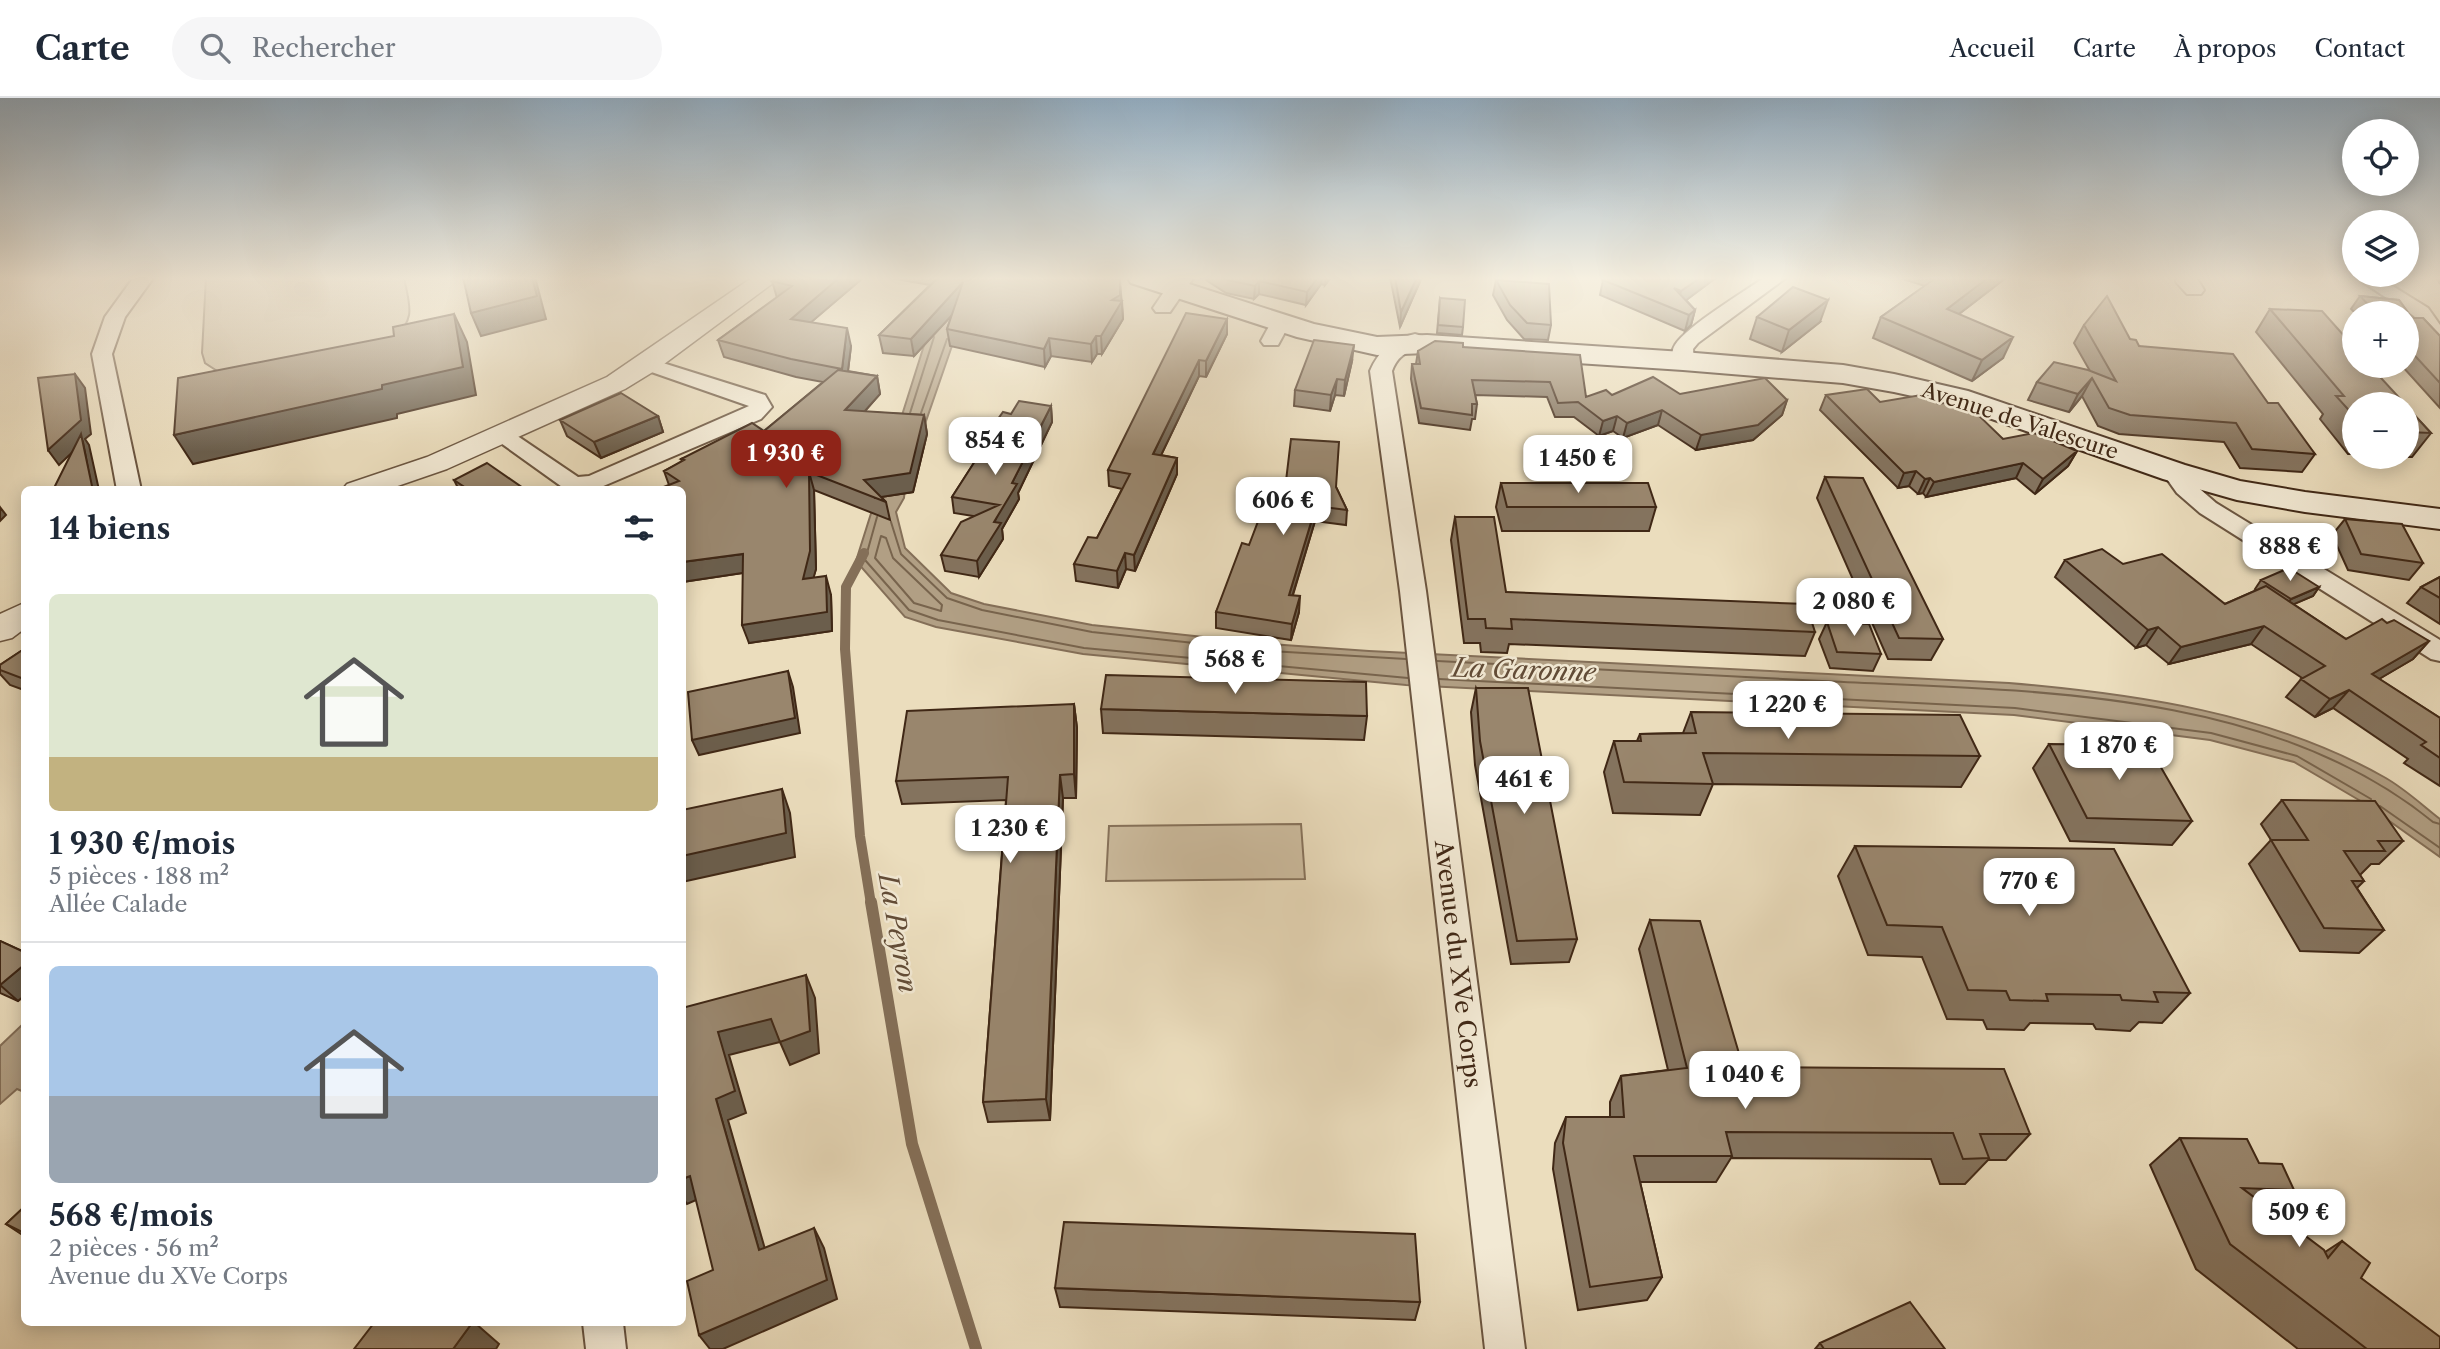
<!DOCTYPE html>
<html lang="fr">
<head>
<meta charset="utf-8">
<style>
	:root { --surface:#fff; --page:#f6f6f7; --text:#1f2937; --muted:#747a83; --line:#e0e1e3; --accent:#8f2418 }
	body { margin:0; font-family:"Libre Caslon Text",serif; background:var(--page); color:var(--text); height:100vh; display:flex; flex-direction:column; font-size:26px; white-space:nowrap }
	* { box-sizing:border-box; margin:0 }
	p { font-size:23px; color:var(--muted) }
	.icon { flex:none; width:38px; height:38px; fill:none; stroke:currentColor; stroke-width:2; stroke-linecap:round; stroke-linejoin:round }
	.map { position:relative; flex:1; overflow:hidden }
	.side { position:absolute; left:21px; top:388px; width:665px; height:840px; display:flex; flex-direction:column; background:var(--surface); border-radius:10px; box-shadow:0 4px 18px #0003 }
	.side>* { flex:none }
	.fabs { position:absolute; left:2342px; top:21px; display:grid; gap:14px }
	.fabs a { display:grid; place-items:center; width:77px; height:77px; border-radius:50%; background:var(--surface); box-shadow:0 4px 18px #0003; font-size:35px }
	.price { position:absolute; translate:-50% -60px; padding:0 16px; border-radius:14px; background:#fff; color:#222; font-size:23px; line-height:46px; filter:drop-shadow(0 2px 4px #0008) }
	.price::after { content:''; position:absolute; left:50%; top:42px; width:21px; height:16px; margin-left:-10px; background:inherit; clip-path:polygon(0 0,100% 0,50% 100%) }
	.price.active { background:var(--accent); color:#fff }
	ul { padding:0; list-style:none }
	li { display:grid; align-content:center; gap:14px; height:371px; padding:0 28px }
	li+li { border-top:2px solid var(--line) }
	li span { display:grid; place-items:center; height:217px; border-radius:10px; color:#555 }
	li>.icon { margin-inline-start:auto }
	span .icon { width:126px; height:126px; fill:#fffc; stroke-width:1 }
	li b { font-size:30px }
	h2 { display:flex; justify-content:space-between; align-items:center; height:84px; padding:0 28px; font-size:30px }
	header { display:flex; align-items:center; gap:42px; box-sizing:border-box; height:98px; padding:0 35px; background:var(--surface); border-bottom:2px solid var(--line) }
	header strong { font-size:33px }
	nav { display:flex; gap:38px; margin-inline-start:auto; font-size:24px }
	.search { width:490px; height:63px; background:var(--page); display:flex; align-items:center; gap:18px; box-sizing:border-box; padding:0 24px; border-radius:38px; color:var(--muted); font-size:26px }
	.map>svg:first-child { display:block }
</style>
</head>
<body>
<header>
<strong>Carte</strong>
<div class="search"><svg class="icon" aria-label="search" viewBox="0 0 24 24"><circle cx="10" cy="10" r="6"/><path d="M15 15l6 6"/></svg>Rechercher</div>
<nav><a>Accueil</a><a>Carte</a><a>À propos</a><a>Contact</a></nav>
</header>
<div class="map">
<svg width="2440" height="1251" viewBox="0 0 2440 1251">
	<rect width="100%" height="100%" fill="#ebddbd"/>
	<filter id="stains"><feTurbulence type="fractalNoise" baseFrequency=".00286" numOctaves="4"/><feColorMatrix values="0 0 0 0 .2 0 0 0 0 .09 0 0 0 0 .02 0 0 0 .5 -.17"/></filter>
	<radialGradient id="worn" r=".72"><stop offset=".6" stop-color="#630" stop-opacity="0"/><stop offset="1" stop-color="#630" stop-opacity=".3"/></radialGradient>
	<path fill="#cebea1" stroke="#87735c" stroke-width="2" d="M206,179H404C409,207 417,219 394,241L225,278L205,265L202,255Z
		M1301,726L1305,781L1106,783L1109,728Z"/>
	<path fill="#b19f84" stroke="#846f58" stroke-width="2" d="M938,203L962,219L906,381L904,400L896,414L905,450L951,495L984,506L1092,527L1269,546L1369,553L2009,585C2136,596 2271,615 2384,679C2404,690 2422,707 2440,721V759L2364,705L2294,664L2210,642L2014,617L1406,587L1083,556L936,529L905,519L856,463Z
		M24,925V994L17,991L0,1006V948Z"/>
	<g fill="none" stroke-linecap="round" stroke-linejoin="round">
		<path stroke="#78644d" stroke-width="2" d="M910,315L934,239
			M921,315L947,241
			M877,419L865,462L909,512L938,522L1084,550L1408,580
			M891,424L901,456L947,500L982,512L1092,534L1268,553L1406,561
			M881,438L886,440L893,460L942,507L941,513L914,505L875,460Z
			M1437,563C1565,570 1694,576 1822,583C2024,593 2268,589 2433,724L2440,726
			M1439,581L2015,610L2211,635L2297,658L2371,701
			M2380,708L2440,750"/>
		<path stroke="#846f58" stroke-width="10" d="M864,455L846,489L845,551L860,738L871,806"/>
		<path stroke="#846f58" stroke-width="12" d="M871,804L912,1046L976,1251"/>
		<g stroke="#6b5540" stroke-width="4">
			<path id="minor" d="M134,179H154L125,219L112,256L141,392H117L92,256L105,219Z
				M1174,179H1194L1170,214H1156L1153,210Z
				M1765,179H1787L1698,245L1693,251L1694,263L1690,267H1676C1672,261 1671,253 1675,247C1687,228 1744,194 1765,179Z
				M2176,179H2196L2204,192L2201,196H2187L2176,184Z
				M2355,179H2378L2428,210L2440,227V249L2433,247L2414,218Z
				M1280,219L1287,221L1290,225L1278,247H1264L1261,243L1273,221Z
				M1415,236L1422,238L1425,242C1414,256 1400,251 1392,273L1426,493L1525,1251H1485L1400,493L1370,273C1379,252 1393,241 1415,236Z
				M647,260L765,297L772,309L761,321L594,392L565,391L491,338L494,333H510L578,379L589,378L749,308L640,270L636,266L640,262Z
				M2174,367L2182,369L2193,385L2216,405L2440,542V563L2431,561L2200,415L2177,395L2162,374L2166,369Z
				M583,1225H623L626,1251H586Z"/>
		</g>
		<g stroke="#6b5540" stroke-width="3">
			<path id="tertiary" d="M753,179H781L656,272L625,291L447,371L386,392H342L347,386L427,359L607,279Z
				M24,505V531L12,540L0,543V516Z"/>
		</g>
		<g stroke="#402816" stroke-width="4">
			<path id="secondary" d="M1127,179H1167L1314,226L1377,239L1427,237L1683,254L1843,267L1894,276L1968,293L2185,367L2240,383L2305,394L2440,411V431L2305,414L2237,402L2163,381L1949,306L1894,294L1843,285L1683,272L1427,255L1377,257L1297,239L1131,185Z"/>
		</g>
		<use href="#minor" fill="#f2e9d4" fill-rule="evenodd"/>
		<use href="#tertiary" fill="#f2e9d4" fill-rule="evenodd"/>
		<use href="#secondary" fill="#f2e9d4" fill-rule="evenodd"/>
	</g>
	<path fill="#84735e" stroke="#402816" stroke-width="2" d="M864,179L811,224L851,248L848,273L877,278L880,296L864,314L924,317L927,336L913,394L881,399L886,404L890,422L814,392L816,471L813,480L831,497L832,533L749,545L743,475L682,484V392L669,387L664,373L682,364L681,361L764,333L823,284L796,279L724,259L718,242L777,200L772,183Z
		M885,179H1112L1122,203L1123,221L1102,256H1097L1092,264L1051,258L1045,269L950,248L947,231L952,217L914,258L883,255L879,237L930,187Z
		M1206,179H1331L1325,187L1321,186L1306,207L1259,196L1254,201L1226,195L1206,182Z
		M1390,179H1422L1400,229Z
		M1717,179L1686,202L1695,212L1691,227L1685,233L1600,197L1603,182Z
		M1897,179H2007L1959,216L2003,260L1972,283L1873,240L1881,219L1925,188Z
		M2435,179H2440V186L2438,182Z
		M1496,182L1551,227L1548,242L1524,241L1507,222L1493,197Z
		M2360,198L2399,202L2412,220H2423L2440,238V310L2402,268H2406V215H2355L2351,211Z
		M1440,200L1463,229L1462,237L1437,235Z
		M2270,211L2354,306V356H2348L2320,321L2323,316L2256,234Z
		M1757,219L1820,224L1782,254L1750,241Z
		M1227,221V236L1206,279L1199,278L1161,357L1177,360V376L1135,473L1126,471L1118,490L1076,483L1074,466L1097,440L1122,391L1109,388L1108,372Z
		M2084,227L2130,241L2139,248L2268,305L2315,356L2302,374L2240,370L2224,344L2119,336L2098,328L2082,298L2069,314L2028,302L2037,284L2090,273L2074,245Z
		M1463,249L1586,299L1612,297L1680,296L1787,302L1782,317L1753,342L1696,352L1658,327L1623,340L1613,333L1599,338L1574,319H1555L1547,299L1475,297L1477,306L1475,321H1472L1470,332L1419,325L1411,281L1412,266H1416L1418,253Z
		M1352,263L1344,298L1335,297L1330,313L1294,308L1295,292Z
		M1826,297L1880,304L1938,306L2003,341L2077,353L2068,368L2035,396L2016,380L1926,399L1923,395L1918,396L1909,388L1898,390L1820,312Z
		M1051,308L1052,324L1018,395L1019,401L1002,431L1003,441L979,479L945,473L941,457L973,418L954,415L952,399L981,354L980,346L1011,316Z
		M2406,308L2431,335L2412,359H2404H2406Z
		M658,318L663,334L601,360L567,338L560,322Z
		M1825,379L1943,541L1931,562L1888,561L1817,400Z
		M454,382L526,392H459Z
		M1501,385L1656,409L1649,433H1502L1496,409Z
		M1336,389L1347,412L1346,427L1315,423L1293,497L1299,514L1291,542L1216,530V514L1249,447L1283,408Z
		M1455,419L1506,494L1815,534L1805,558L1509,546L1507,555L1481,554L1480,545H1464L1451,442Z
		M2345,421L2423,465L2409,482L2348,472L2332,437Z
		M2065,462L2123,466L2225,506L2257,492L2255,491L2261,482L2319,489L2313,498L2293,506L2346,541L2387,525L2429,543L2413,561L2379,581L2440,620V688L2404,665L2408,661L2333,610L2315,619L2286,599L2302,580L2251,546L2169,566L2146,547L2136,550L2055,479Z
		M2440,479V526L2407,505L2421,489Z
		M1827,524L1881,556L1873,573L1830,570L1819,541Z
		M24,551V592L10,587L0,576V567Z
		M1476,590L1577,841L1569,864L1511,866L1475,667L1471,614Z
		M1074,606L1077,630L1076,700H1063L1050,1022L988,1024L983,1004L1006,702L902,706L896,683Z
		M1101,611L1367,618L1364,642L1103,635Z
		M1691,614L1980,658L1961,689L1713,686L1700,717L1613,715L1604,674L1614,643H1637L1640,636L1683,635Z
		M2049,646L2192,723L2172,747L2070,743L2033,670Z
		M2282,702L2403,743L2379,766H2371L2360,777L2364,783L2357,790L2384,832L2359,855L2300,853L2249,766L2271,742L2261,726Z
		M1855,748L2190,895L2162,925L2139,924L2130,933L2096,931L2093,926L2030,925L2024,932L1987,931L1983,922L1947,921L1922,859L1868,857L1838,778Z
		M1650,822L1743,969L2030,1036L2006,1062H1988L1965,1086H1940L1931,1061L1731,1060L1716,1084H1640L1662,1179L1647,1202L1578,1212L1553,1071L1555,1045L1566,1019H1610V1004L1621,978L1668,972L1639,851Z
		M0,843L24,854V898L18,903L0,895Z
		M2180,1040L2294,1092L2269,1111L2325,1154L2342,1143L2361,1180L2440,1251H2298L2196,1171L2150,1067Z
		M24,1109V1138L6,1126Z
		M1055,1190L1420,1204L1415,1222L1060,1209Z
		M1820,1245L1945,1251H1815Z"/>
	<path fill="#6b5e4c" stroke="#402816" stroke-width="2" d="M532,179H535L546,221L481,238L471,215Z
		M840,179H864L795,238L791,221Z
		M1318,179H1322L1321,186L1306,207L1307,194Z
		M1326,179H1331L1325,187Z
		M1417,179H1422L1400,229L1401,214Z
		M1701,179H1717L1677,209L1681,193Z
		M1989,179H2007L1938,232L1947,211Z
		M1120,182L1123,221L1102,256L1101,238L1112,202Z
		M1259,183V196L1254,201L1255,188Z
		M963,184L966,202L914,258L911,241Z
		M1828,202L1820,224L1782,254L1789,232Z
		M1695,212L1691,227L1685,233L1689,217Z
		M454,216L467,244L476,297L397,316V320L193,366L174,337L382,287Z
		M1227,221V236L1206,279V263Z
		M847,230L851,248L846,289L842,271Z
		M1096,238L1097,256L1092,264L1091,246Z
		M2013,239L2003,260L1972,283L1982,262Z
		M1049,240L1051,258L1045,269L1044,251Z
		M1354,247L1352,263L1344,298L1345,282Z
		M1199,262V278L1154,372L1153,356Z
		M75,276L85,290L91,336L85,341L89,347L99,392H92L83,344L59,367L48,352Z
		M877,278L880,296L849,331L845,312Z
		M2092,280L2082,298L2069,314L2078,296Z
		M1337,281L1335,297L1330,313L1331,297Z
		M1787,302L1782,317L1753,342L1696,352L1701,337Z
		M1051,308L1052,324L1018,395L1019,401L1002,431L1003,441L979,479L977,463L1012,385Z
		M1662,312L1658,327L1623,340L1627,325Z
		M924,317L927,336L913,394L875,400L864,382Z
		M658,318L663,334L601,360L594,344Z
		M1617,318L1613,333L1599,338L1603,323Z
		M2077,353L2068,368L2035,396L2043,381Z
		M1177,360V376L1135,473L1134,457Z
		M2023,365L2016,380L1926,399L1934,384Z
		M1916,373L1909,388L1898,390L1904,375Z
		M809,374L814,392L816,471L808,500L803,481Z
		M1930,380L1923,395L1918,396L1925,381Z
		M1316,408L1315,423L1288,512L1289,497Z
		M0,409L6,417L0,423Z
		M1125,455L1126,471L1118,490L1117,473Z
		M743,456L749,474L682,484V464Z
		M826,478L831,497L832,533L749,545L742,527Z
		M2319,489L2313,498L2285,510L2291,501Z
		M1300,498L1299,514L1291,542L1292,526Z
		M2264,528L2251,546L2169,566L2181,549Z
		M2158,529L2146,547L2136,550L2148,532Z
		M2429,543L2413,561L2357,594L2372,576Z
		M788,573L793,589L800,635L699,657L692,642Z
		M2349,592L2333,610L2315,619L2330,601Z
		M1074,606L1077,630L1076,700L1074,676Z
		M1060,677L1063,700L1050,1022L1046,1001Z
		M782,691L790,715L795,759L682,784V758Z
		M24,867V898L18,903L0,887Z
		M806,877L815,900L819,955L790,967L780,944L729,957L746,1015L728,1022L771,1172L759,1152L716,1001L718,934Z
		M690,1078L703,1099L687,1106L682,1098V1081Z
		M814,1130L824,1150L837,1201L723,1251H710L699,1237Z
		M472,1225H475L499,1246L496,1251H453Z"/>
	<path fill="#99866d" stroke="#402816" stroke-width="2" d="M463,179H532L537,198L471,215Z
		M777,179H840L791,221L847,230L842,271L791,261L718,242L792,188L772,183Z
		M939,179H1112L1120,182V197L1112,202L1122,203L1101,238H1096L1091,246L1049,240L1044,251L947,231L963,184L911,241L879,237Z
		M1222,179H1318L1307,194L1259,183L1255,188L1227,182Z
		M1395,179H1417L1401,214Z
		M1608,179H1701L1681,193L1674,190L1695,212L1689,217L1603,182Z
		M1937,179H1989L1947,211L2013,239L1982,262L1881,219Z
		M1496,182L1549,186L1551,227L1527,225L1510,207Z
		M1793,189L1828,202L1789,232L1757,219Z
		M2107,198L2130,241L2136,242L2139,248L2233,256L2268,305H2278L2315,356L2252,351L2236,325L2130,317L2109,310L2092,280L2078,296L2037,284L2054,264L2088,272L2116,283L2084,227Z
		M2360,198L2399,202L2412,220H2423L2440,238V285L2406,248V215H2376Z
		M1440,200L1465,202L1463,229L1438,227Z
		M2270,211L2322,213L2354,249V268H2370L2405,306H2354V318L2336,298H2344Z
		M1186,215L1227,221L1206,263L1199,262L1153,356L1177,360L1134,457L1125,455L1117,473L1074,466L1088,439L1097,440L1130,376L1108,372Z
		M454,216L463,269L382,287V291L174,337L178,280L394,238L393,229Z
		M1314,242L1354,247L1345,282L1337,281L1331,297L1295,292Z
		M1435,243L1463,245V249L1580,257L1586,299L1606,292L1612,297L1653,279L1680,296L1765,280L1787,302L1758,327L1701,337L1662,312L1627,325L1617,318L1603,323L1578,304L1558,305L1550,284L1472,282L1477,306H1472V317L1421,310L1412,266H1420L1418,253Z
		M838,272L877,278L845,312L924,317L910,375L864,382L886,404L809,374L810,453L803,481L826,478L827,514L742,527L743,456L682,464V392H656L679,383L664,373L684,362L681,361L752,325L764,333Z
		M75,276L81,322L48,352L38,280Z
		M1867,291L1880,304L1927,296L1938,306L1958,303L1969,308L2003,341L2034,335L2077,353L2043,381L2023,365L1934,384L1930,380L1925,381L1916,373L1904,375L1826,297Z
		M621,295L658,318L594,344L560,322Z
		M1019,303L1051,308L1012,385L1017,386L994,424L1001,425L977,463L941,457L961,424L999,407L952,399L986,346H980L1003,314L1011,316Z
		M2406,308L2431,335L2406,334Z
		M81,336L92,388V392H53Z
		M1291,341L1339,344L1336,389L1347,412L1316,408L1289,497L1300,498L1292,526L1216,514L1242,445L1249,447L1265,405L1283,408Z
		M487,365L526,392H469L454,382Z
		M1825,379L1863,380L1943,541L1899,540Z
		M1501,385H1648L1656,409H1507Z
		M1455,419H1494L1506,494L1806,506L1815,534L1511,521L1512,531L1486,530L1485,521H1468Z
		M2345,421L2402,426L2423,465L2361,456Z
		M2102,451L2123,466L2162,456L2225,506L2266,488L2346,541L2382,521L2387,525L2394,522L2429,543L2372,576L2440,620V660L2421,647L2426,644L2349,592L2330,601L2301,581L2325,568L2264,528L2181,549L2158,529L2148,532L2065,462Z
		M2289,470L2319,489L2291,501L2261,482Z
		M2440,479V500L2421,489Z
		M1827,524L1869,526L1881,556L1837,554Z
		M24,551V581L0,572V567Z
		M788,573L795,620L692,642L688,594Z
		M1106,577L1366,584L1367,618L1101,611Z
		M1476,590H1528L1577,841L1517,843L1480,643Z
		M1074,606V676L1060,677L1046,1001L983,1004L1008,679L896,683L907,613Z
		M1691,614L1960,617L1980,658L1703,655L1713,686L1624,684L1614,643H1641L1640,636L1696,635Z
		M2049,646L2148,647L2192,723L2087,720Z
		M782,691L786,735L682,758V712Z
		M2282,702L2375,703L2403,743H2378L2385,753H2344L2364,783H2352L2384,832L2324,830L2271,742H2308Z
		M1855,748L2114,751L2190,895L2154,894L2158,904L2122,902L2120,897L2046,896L2048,903L2010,902L2006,893L1968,892L1942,829L1887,827Z
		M1650,822L1700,823L1743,969L2004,971L2030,1036H1980L1989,1060L1963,1061L1953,1035L1726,1034L1732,1058H1634L1662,1179L1590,1189L1563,1045L1566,1019H1624L1621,978L1687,970Z
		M0,843L24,854V867L0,887Z
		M806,877L810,933L780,944L771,921L718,934L735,993L716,1001L759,1152L814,1130L827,1182L699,1237L687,1183L713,1172L690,1078L682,1081V910Z
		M2180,1040L2247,1041L2259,1065L2282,1066L2294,1092L2242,1090L2324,1152L2328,1160L2342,1143L2370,1165L2361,1180L2440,1239V1251H2367L2230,1146Z
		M24,1109V1135L6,1126Z
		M1064,1124L1415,1136L1420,1204L1055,1190Z
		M1910,1204L1945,1251H1824L1820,1245Z
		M374,1225H472L453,1251H354Z"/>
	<linearGradient id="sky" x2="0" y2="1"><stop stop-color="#92acc0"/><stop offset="0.51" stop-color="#f6f0e1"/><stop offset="1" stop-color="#f6f0e1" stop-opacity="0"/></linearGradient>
	<rect width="2440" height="354" fill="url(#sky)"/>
	<g text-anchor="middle" stroke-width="5" stroke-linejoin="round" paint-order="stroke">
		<g font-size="21" fill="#402816" stroke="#f2e9d4">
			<text transform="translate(2020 323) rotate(18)" y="7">Avenue de Valescure</text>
		</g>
		<g font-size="24" fill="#402816" stroke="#f2e9d4">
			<text transform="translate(1458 866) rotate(83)" y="8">Avenue du XVe Corps</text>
		</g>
		<g font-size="26" font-style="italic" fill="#624c37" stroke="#f2e9d4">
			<text transform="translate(1524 572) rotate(2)" y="9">La Garonne</text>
			<text transform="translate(898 835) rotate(80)" y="9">La Peyron</text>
		</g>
	</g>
	<rect width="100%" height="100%" filter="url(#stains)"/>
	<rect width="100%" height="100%" fill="url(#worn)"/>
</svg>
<div class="fabs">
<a><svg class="icon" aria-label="locate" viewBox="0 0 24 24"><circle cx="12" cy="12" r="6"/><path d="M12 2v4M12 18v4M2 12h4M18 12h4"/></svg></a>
<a><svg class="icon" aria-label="layers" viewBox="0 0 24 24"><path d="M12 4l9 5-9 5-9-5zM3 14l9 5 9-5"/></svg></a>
<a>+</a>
<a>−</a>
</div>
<b class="price" style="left:995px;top:379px">854 €</b>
<b class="price active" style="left:786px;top:392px">1 930 €</b>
<b class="price" style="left:1578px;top:397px">1 450 €</b>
<b class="price" style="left:1283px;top:439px">606 €</b>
<b class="price" style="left:2290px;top:485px">888 €</b>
<b class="price" style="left:1854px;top:540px">2 080 €</b>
<b class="price" style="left:1235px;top:598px">568 €</b>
<b class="price" style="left:1788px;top:643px">1 220 €</b>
<b class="price" style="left:2119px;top:684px">1 870 €</b>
<b class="price" style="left:1524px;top:718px">461 €</b>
<b class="price" style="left:1010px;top:767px">1 230 €</b>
<b class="price" style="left:2029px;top:820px">770 €</b>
<b class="price" style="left:1745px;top:1013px">1 040 €</b>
<b class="price" style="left:2299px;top:1151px">509 €</b>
<section class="side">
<h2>14 biens<svg class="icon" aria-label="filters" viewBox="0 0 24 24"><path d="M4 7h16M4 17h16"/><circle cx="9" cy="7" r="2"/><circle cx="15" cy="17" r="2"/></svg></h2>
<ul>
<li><span style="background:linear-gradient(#dfe7d0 75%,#c2b280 0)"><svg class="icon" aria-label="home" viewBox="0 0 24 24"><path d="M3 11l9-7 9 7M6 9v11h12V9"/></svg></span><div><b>1 930 €/mois</b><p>5 pièces · 188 m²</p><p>Allée Calade</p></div></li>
<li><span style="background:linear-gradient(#a9c7e8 60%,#9aa5b1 0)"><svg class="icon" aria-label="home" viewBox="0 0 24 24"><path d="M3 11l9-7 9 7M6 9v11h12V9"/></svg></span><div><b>568 €/mois</b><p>2 pièces · 56 m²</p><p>Avenue du XVe Corps</p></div></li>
</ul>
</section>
</div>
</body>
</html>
